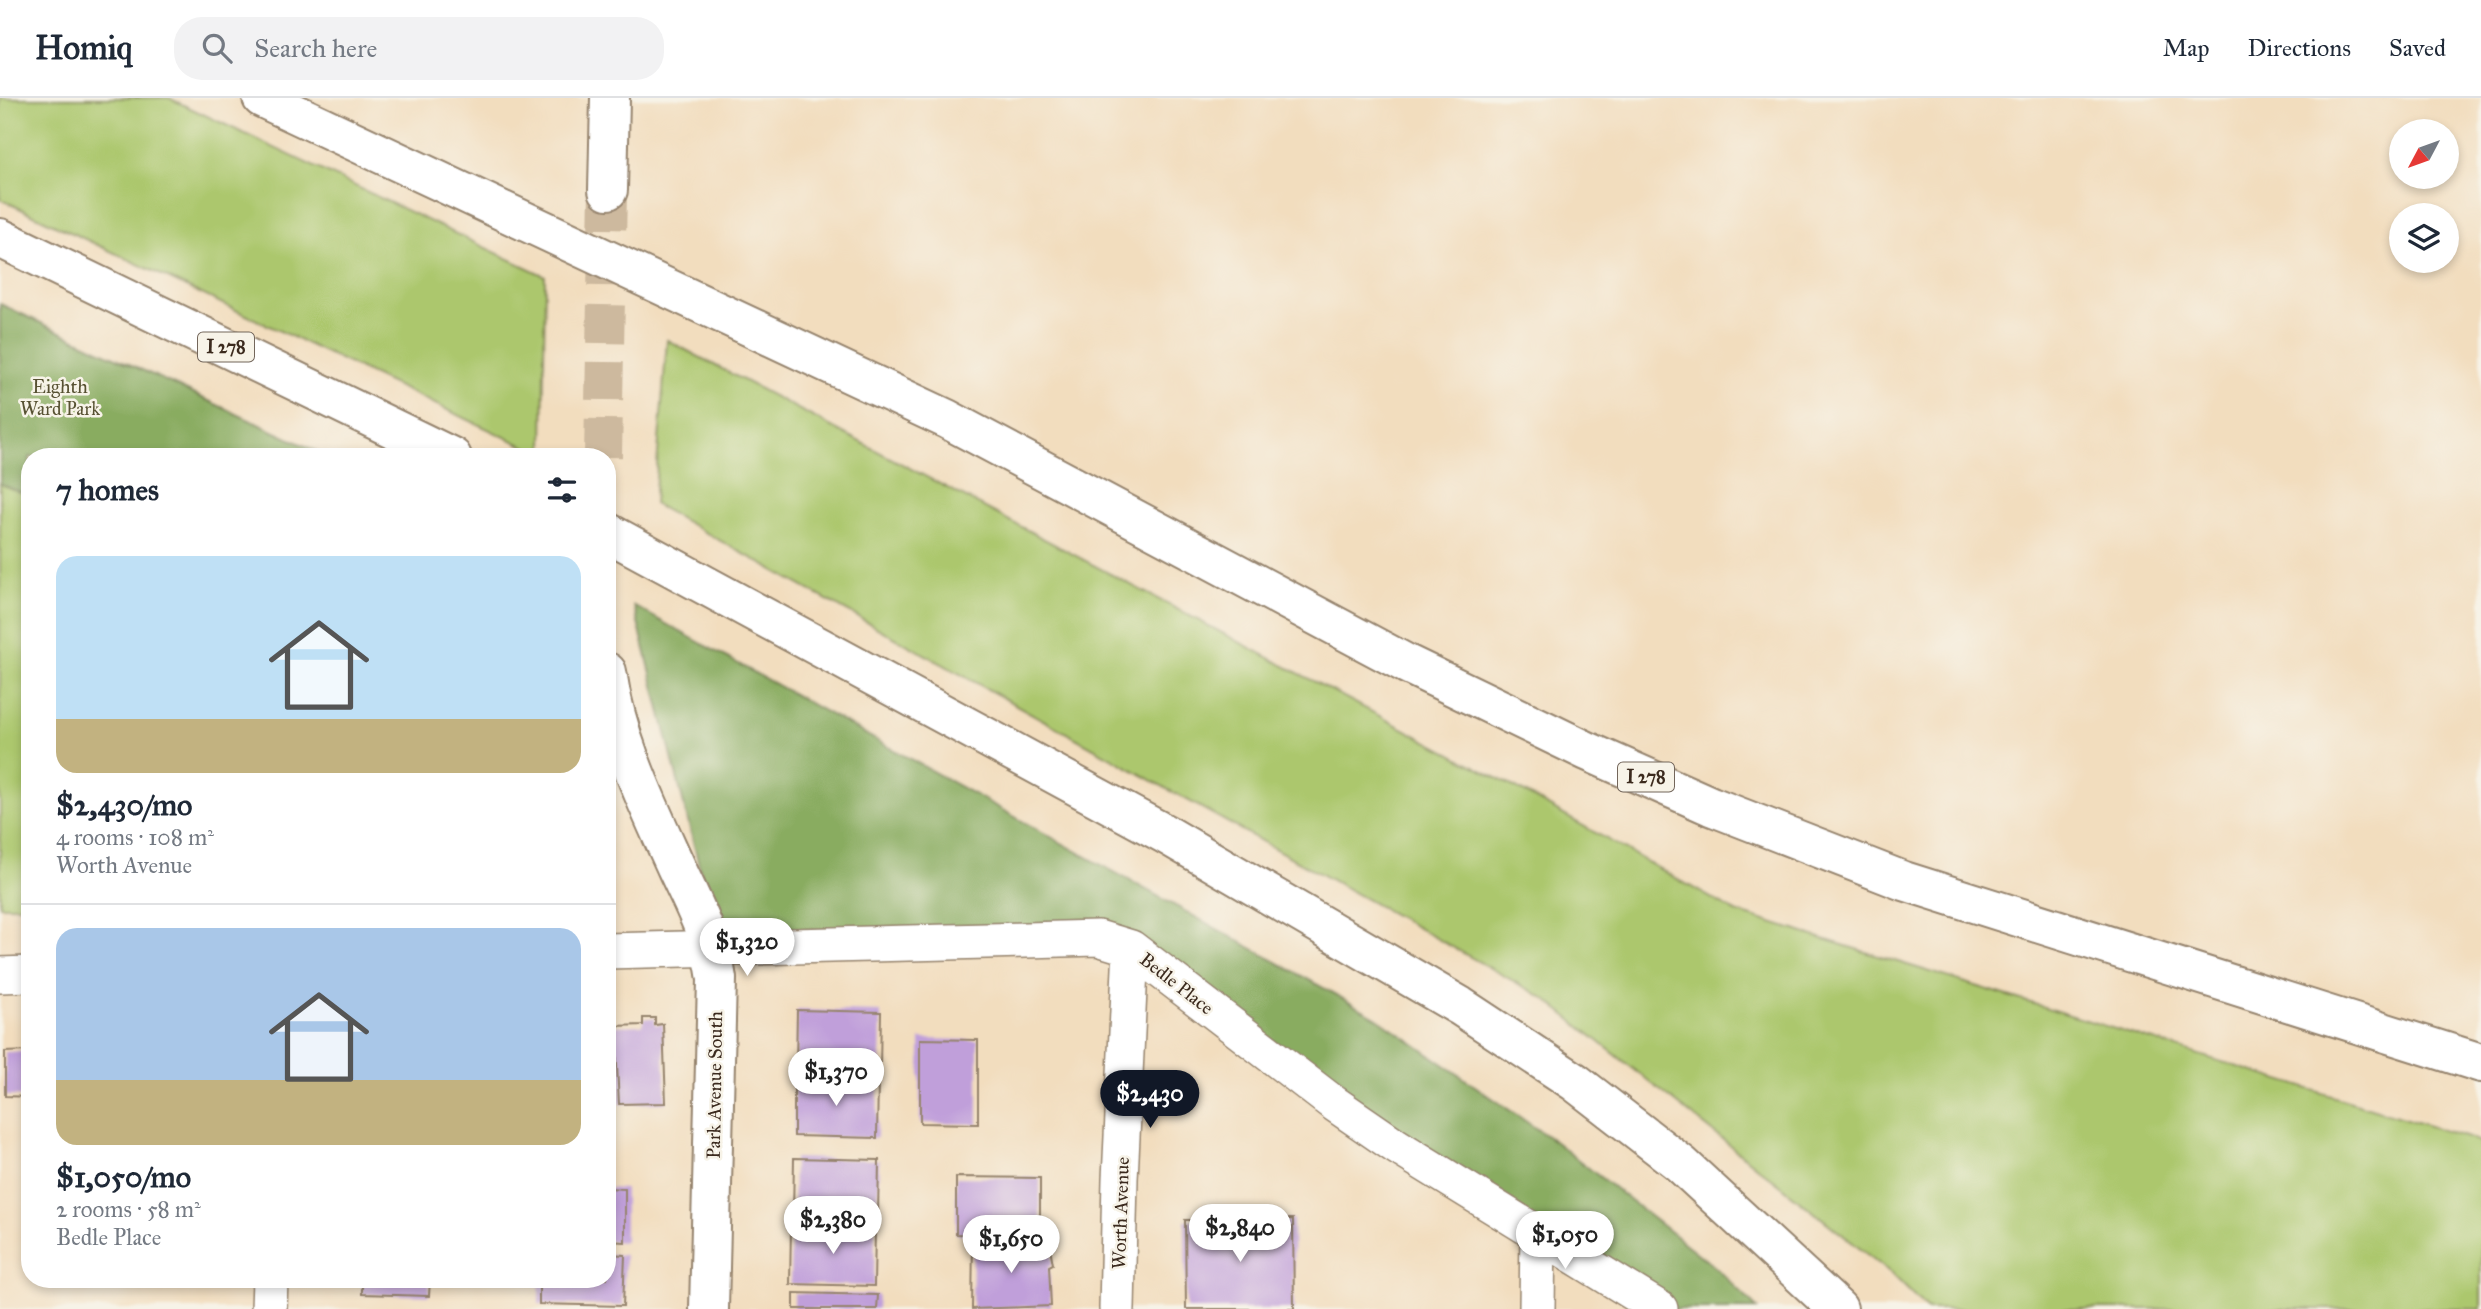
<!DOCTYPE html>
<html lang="en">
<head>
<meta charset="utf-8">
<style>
	:root { --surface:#fff; --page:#f2f2f3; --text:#1f2937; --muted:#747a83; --line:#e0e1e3; --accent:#111827 }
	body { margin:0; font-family:"IM FELL Great Primer",serif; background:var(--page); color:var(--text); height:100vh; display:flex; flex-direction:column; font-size:26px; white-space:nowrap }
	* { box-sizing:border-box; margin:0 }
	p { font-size:23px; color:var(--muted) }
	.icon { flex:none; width:38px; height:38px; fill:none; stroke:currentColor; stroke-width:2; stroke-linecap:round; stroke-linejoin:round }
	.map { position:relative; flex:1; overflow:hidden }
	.panel { position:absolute; left:21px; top:350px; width:595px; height:840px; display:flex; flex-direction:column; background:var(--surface); border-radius:28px; box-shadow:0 4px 10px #0003 }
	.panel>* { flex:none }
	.needle { width:46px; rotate:229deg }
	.controls { position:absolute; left:2389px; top:21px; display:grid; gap:14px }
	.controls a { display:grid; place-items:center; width:70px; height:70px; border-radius:50%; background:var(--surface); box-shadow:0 4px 10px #0003; font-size:35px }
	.price { position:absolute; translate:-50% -60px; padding:0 16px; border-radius:24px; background:#fff; color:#222; font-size:23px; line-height:46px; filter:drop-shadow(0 2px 4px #0008) }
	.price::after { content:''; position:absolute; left:50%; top:42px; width:21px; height:16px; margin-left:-10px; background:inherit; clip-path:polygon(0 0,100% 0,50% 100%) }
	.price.on { background:var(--accent); color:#fff }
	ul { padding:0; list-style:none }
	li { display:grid; align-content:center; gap:14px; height:371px; padding:0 35px }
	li+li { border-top:2px solid var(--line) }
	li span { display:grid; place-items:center; height:217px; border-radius:21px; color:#555 }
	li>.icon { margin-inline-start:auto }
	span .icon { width:126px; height:126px; fill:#fffc; stroke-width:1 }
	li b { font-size:30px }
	h2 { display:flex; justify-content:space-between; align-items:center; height:84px; padding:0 35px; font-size:30px }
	header { display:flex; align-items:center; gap:42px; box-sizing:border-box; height:98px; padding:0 35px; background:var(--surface); border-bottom:2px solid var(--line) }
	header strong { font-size:33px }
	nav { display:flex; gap:38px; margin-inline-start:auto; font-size:24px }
	.search { width:490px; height:63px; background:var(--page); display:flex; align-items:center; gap:18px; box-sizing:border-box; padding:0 24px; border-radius:28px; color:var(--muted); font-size:26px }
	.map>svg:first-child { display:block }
</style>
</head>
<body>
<header>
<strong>Homiq</strong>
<div class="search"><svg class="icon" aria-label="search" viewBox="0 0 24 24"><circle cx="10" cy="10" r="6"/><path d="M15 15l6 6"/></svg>Search here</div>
<nav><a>Map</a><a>Directions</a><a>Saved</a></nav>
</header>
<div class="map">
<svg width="2481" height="1211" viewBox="0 0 2481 1211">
	<rect width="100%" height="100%" fill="#f7f3e8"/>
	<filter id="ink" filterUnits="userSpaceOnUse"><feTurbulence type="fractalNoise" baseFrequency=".0143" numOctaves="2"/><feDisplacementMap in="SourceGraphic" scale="14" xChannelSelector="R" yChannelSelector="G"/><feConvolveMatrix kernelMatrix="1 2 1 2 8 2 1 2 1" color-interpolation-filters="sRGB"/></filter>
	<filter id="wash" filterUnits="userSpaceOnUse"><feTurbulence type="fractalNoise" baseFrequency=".00686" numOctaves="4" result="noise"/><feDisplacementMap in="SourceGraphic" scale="28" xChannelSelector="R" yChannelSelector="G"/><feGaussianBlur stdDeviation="1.57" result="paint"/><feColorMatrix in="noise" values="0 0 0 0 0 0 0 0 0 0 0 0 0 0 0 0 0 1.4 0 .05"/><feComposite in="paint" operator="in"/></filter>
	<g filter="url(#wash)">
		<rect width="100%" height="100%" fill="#f2ddbe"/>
		<path fill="#acc76d" stroke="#747846" stroke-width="2" d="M0,0H169L545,178L543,357L0,101Z
			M0,206L329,359H30V808H0Z
			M667,242L1514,689L1736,814L2481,1044V1211H1927L1892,1176L1544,900L654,406Z"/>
		<path fill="#89ac60" stroke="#626b3f" stroke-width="2" d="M0,206L329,359H30V398L0,386Z
			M634,508L1376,919L1554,1043L1715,1169L1758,1211H1654L1118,834L715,831Z"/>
		<g id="blocks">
			<path fill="#c09fda" d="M797,912L881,914L880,972L796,970Z
				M643,920H655V927L663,926L666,1005L619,1006L615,928L643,927Z
				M920,941L978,942V1026L920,1025Z
				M30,953V999L5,998V954Z
				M794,981L878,982L877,1040L794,1038Z
				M794,1060L879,1062L878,1119L793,1118Z
				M956,1079L1040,1080V1138L956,1136Z
				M607,1090L625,1091V1144L607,1143Z
				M1293,1121L1294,1211H1186L1185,1122Z
				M791,1128L875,1130L874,1188L790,1186Z
				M973,1143L1049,1144L1053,1166L1049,1168L1051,1208L972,1211Z
				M607,1156L625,1157L623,1208L539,1206V1181H607Z
				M362,1181H430L429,1198L362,1196Z
				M794,1195L878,1197L877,1211H794Z"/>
		</g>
	</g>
	<g filter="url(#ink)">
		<use href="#blocks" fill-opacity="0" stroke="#96846e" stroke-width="2"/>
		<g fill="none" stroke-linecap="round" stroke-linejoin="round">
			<path stroke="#cdb99e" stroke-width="38" stroke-dasharray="38 19" stroke-linecap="butt" d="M603,359L608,92"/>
			<g stroke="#96846e" stroke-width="38">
				<path id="street" d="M607,853L1098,840L1131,850L1332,1004L1396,1048L1660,1211
					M0,877L30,876
					M269,1211L270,1181
					M1117,1211L1120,1081L1131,850
					M1537,1211L1538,1134"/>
			</g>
			<g stroke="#96846e" stroke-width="42">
				<path id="secondary" d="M608,92L610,0
					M607,574C617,644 648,707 677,771C695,810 711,838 717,881L709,1211"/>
			</g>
			<g stroke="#96846e" stroke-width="42">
				<path id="highway" d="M262,0L947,321L1407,566L1587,653L1711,708L1901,782L2481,965
					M0,140L452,359
					M607,434L1167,737L1460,908L1575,984L1681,1066L1838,1211"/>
			</g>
			<use href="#street" stroke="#fff" stroke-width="35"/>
			<use href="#secondary" stroke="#fff" stroke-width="38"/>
			<use href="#highway" stroke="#fff" stroke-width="38"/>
		</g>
	</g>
	<g text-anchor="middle" stroke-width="5" stroke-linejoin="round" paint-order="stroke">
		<g fill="#f7f3e8" stroke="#73665b" stroke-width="2">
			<rect x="198" y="234.5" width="56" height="29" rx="5"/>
			<rect x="1618" y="664.5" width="56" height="29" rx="5"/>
		</g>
		<g font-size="18" font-weight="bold" fill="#3b2a1e">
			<text x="226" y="255">I 278</text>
			<text x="1646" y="685">I 278</text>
		</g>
		<g font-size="19" fill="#575132" stroke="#f7f3e8">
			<text x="60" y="295">Eighth<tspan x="60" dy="22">Ward Park</tspan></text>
		</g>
		<g font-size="19" fill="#3b2a1e" stroke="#f7f3e8">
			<text transform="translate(1177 885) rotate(38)" y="7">Bedle Place</text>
			<text transform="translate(714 987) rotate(-89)" y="7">Park Avenue South</text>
			<text transform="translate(1120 1115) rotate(-88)" y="7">Worth Avenue</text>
		</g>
	</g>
</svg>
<div class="controls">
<a><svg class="needle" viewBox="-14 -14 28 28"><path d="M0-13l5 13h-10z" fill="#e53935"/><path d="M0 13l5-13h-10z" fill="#747a83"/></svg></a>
<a><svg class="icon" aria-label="layers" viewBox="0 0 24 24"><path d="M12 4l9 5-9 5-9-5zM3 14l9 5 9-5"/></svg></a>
</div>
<b class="price" style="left:747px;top:880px">$1,320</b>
<b class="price" style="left:836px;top:1010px">$1,370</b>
<b class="price on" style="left:1150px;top:1032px">$2,430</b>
<b class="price" style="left:833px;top:1158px">$2,380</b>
<b class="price" style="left:1240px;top:1166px">$2,840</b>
<b class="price" style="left:1565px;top:1173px">$1,050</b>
<b class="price" style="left:1011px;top:1177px">$1,650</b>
<section class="panel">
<h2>7 homes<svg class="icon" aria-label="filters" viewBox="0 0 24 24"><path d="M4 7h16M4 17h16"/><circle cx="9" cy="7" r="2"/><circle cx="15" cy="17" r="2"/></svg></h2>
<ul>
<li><span style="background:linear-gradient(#bfe0f5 75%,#c2b280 0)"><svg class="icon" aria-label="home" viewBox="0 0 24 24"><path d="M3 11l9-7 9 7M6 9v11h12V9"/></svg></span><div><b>$2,430/mo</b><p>4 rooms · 108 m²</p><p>Worth Avenue</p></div></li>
<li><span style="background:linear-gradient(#a9c7e8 70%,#c2b280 0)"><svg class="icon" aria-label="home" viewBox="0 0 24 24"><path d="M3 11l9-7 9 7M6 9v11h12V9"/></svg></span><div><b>$1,050/mo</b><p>2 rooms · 58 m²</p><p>Bedle Place</p></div></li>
</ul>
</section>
</div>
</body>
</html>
